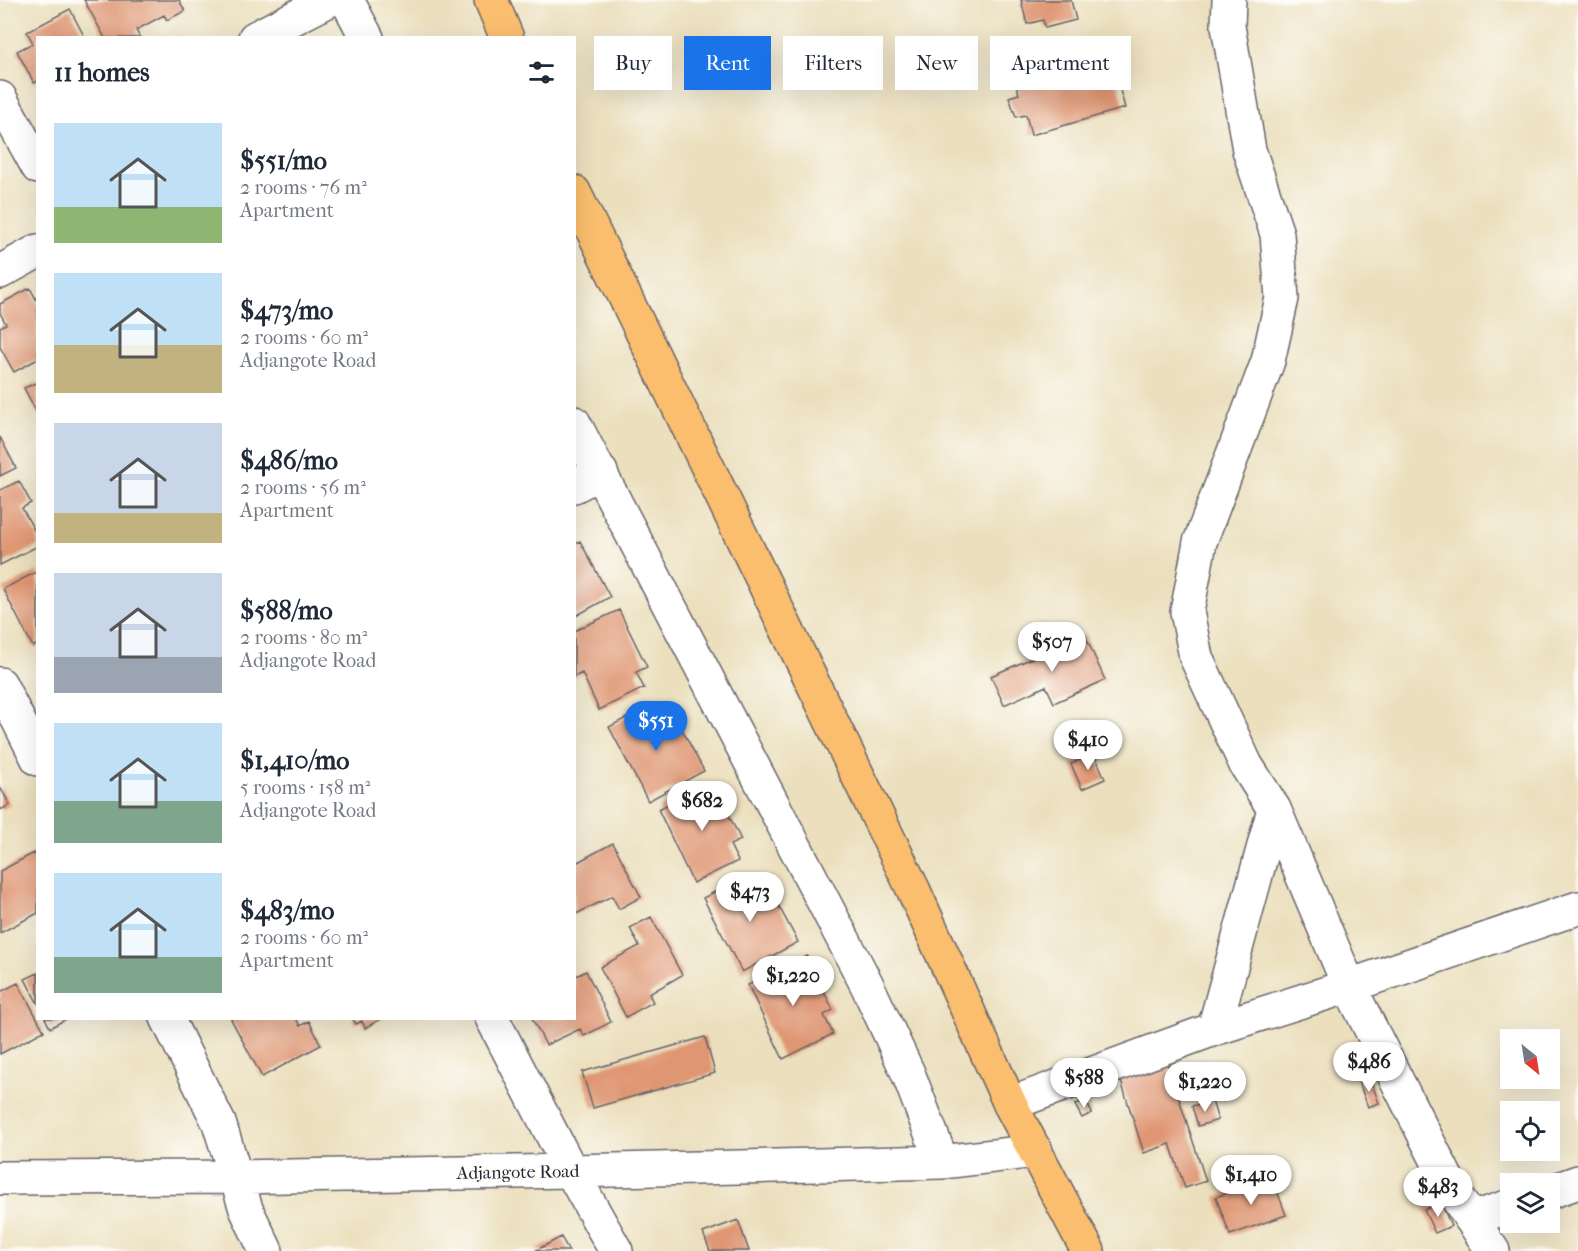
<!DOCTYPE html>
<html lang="en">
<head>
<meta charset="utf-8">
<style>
	:root { --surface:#fff; --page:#f6f6f7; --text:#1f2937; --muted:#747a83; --accent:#1a73e8 }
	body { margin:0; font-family:"IM FELL French Canon",serif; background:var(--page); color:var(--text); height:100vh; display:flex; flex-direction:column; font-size:22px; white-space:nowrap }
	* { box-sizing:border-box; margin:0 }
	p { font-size:20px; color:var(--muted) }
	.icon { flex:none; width:33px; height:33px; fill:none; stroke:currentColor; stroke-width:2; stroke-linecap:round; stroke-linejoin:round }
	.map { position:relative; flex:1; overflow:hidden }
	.side { position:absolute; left:36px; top:36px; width:540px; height:984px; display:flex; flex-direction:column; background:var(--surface); border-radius:0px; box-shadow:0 6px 24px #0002 }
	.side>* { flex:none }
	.guide { position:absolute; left:594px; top:36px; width:570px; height:54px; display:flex; gap:12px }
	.needle { width:39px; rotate:150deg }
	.controls { position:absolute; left:1500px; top:1029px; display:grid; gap:12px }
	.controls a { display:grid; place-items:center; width:60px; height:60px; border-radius:0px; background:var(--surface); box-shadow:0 6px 24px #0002; font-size:30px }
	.price { position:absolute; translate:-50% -51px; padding:0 14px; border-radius:21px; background:#fff; color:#222; font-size:20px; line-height:39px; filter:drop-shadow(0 2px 3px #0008) }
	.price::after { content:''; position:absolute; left:50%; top:36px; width:18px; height:14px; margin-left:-9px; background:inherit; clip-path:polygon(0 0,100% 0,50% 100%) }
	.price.active { background:var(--accent); color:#fff }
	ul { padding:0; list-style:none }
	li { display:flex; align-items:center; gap:18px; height:150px; padding:0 18px }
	li span { display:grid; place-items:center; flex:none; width:168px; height:120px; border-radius:0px; color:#555 }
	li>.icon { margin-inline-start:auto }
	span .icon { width:72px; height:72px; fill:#fffc; stroke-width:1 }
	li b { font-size:26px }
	h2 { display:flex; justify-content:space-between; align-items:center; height:72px; padding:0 18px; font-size:26px }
	.pill { padding:0 21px; border-radius:0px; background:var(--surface); box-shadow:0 6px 24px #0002; font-size:21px; line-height:54px }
	.pill.active { background:var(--accent); color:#fff }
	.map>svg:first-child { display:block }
</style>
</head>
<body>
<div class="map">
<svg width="1578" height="1251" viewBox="0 0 1578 1251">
	<rect width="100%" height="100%" fill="#fdfcf7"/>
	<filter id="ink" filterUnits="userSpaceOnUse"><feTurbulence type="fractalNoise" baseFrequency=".0167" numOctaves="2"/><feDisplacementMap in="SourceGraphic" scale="12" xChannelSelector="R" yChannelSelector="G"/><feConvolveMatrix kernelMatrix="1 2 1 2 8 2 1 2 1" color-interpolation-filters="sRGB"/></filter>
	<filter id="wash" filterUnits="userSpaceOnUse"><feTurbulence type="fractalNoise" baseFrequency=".008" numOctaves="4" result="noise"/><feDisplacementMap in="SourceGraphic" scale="24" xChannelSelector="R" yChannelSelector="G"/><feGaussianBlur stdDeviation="1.35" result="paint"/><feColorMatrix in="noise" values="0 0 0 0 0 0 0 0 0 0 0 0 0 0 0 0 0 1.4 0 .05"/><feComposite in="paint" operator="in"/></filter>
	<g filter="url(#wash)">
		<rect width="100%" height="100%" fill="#ebdfbd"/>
		<g id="blocks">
			<path fill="#df9673" d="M84,0H179L185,11L167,20L164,15L136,30L140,38H105Z
				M1021,0H1071L1076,20L1045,28L1043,20L1027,24Z
				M70,9L85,38H38V81L34,83L17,51L33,43L27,32Z
				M1108,47L1125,108L1031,135L1026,115L1016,117L1009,97L1019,94L1014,74Z
				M30,288L38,303V359L14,372L0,347V327L6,324L0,313V304Z
				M38,382V415L24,388Z
				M0,437L16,468L0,476Z
				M19,481L31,503L22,508L38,537V546L0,565V490Z
				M580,541L610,597L574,617V544Z
				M38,571V644L33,647L3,589Z
				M619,610L647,667L636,672L644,688L599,710L582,673L574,677V631Z
				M1085,635L1105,680L1054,703L1046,686L1004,705L991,676Z
				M651,705L660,722L674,714L704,771L648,801L609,727Z
				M1094,753L1105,779L1082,789L1071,764Z
				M713,783L741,840L730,845L738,861L693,883L658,809Z
				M0,787L10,805L0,810Z
				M613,843L641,897L619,909L612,896L574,915V864Z
				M34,853L38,859V913L0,933V871Z
				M745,876L754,893L768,886L798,942L742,972L703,898Z
				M651,917L682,975L649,994L653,1002L626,1017L600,967L639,946L630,928Z
				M807,956L833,1010L824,1015L833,1034L783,1059L748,985Z
				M586,971L611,1022L584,1036L580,1029L546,1045L532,1018H574V977Z
				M38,973V1004L25,979Z
				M18,983L44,1031L0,1054V992Z
				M45,1018H68L50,1028Z
				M233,1018H296L300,1026L309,1021L321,1045L262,1077L231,1019Z
				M352,1018H383L365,1028L362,1021L356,1024Z
				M705,1037L715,1073L593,1108L582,1072Z
				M1165,1056L1206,1181L1185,1188L1170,1144L1144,1153L1118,1072Z
				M1370,1079L1379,1103L1368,1107L1359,1083Z
				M1085,1100L1092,1113L1082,1118L1075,1105Z
				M1212,1101L1218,1120L1198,1126L1192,1106Z
				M1272,1177L1286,1215L1230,1235L1216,1197Z
				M1441,1203L1451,1226L1435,1233L1424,1210Z
				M738,1220L749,1251H710L703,1233Z
				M561,1237L569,1251H535Z"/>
		</g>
	</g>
	<g filter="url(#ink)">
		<use href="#blocks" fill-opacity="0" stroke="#686468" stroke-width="1.5"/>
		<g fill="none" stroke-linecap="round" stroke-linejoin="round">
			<g stroke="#686468" stroke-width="36">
				<path id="minor" d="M347,0L367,38
					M1229,0L1228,26L1249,150L1277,234L1282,298L1268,361L1200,542L1187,612L1196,657L1246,765L1274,809L1349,986L1455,1195L1493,1251
					M255,38L329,0
					M0,98L38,167
					M0,272L38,251
					M574,423L867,985L908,1073L942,1162
					M574,486L601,472
					M0,684L38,759
					M167,1018L219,1123L246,1209L266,1251
					M492,1018L571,1171L616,1251
					M1214,1029L1274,809
					M1010,1104L1214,1029L1349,986L1578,908
					M0,1178L235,1177L571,1171L942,1162L1036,1151
					M1550,1192L1578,1182
					M1471,1219L1510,1206"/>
			</g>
			<g stroke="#686468" stroke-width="36">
				<path id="major" d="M491,0L507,38
					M574,192L913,889L1010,1104L1088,1251"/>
			</g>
			<use href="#minor" stroke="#fff" stroke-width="33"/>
			<use href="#major" stroke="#fabe6e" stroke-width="33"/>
		</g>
	</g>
	<g text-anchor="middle" stroke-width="4.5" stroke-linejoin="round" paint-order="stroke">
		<g font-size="18" fill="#22223b" stroke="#fdfcf7">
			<text transform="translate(518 1172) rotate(-1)" y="6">Adjangote Road</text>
		</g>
	</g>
</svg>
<div class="controls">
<a><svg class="needle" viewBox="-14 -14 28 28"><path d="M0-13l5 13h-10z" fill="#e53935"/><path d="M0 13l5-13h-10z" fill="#747a83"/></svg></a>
<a><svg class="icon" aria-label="locate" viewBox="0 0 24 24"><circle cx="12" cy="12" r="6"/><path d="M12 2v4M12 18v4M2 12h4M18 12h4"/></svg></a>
<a><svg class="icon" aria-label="layers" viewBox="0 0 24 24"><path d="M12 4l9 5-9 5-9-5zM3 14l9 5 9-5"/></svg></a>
</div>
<b class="price" style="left:1052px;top:673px">$507</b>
<b class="price active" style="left:656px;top:752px">$551</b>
<b class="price" style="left:1088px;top:771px">$410</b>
<b class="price" style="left:702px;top:832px">$682</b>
<b class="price" style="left:750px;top:923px">$473</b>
<b class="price" style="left:793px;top:1007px">$1,220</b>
<b class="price" style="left:1369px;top:1093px">$486</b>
<b class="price" style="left:1084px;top:1109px">$588</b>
<b class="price" style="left:1205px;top:1113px">$1,220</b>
<b class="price" style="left:1251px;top:1206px">$1,410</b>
<b class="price" style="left:1438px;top:1218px">$483</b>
<div class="guide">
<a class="pill">Buy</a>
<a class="pill active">Rent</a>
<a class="pill">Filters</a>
<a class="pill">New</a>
<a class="pill">Apartment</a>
</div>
<section class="side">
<h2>11 homes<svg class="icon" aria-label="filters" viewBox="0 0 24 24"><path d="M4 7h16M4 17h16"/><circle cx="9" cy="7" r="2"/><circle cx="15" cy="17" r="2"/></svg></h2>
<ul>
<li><span style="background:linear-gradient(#bfe0f5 70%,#8fb573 0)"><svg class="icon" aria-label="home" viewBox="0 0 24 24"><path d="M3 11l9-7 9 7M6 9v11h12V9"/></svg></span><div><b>$551/mo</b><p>2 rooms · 76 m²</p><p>Apartment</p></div></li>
<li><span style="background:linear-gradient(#bfe0f5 60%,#c2b280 0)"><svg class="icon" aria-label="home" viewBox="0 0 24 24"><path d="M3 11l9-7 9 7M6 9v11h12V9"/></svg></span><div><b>$473/mo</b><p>2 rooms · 60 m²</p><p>Adjangote Road</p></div></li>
<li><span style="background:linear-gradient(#c9d6e8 75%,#c2b280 0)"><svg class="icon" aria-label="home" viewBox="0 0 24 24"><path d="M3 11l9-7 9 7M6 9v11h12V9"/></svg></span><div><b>$486/mo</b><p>2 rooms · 56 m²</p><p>Apartment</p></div></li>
<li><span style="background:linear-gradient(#c9d6e8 70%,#9aa5b1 0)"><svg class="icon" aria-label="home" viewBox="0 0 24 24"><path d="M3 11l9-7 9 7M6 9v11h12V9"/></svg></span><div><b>$588/mo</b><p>2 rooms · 80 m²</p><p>Adjangote Road</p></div></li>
<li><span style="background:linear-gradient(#bfe0f5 65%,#7fa58c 0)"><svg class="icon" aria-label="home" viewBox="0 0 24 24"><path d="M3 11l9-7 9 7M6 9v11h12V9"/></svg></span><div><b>$1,410/mo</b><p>5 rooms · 158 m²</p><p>Adjangote Road</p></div></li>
<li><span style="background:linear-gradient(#bfe0f5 70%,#7fa58c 0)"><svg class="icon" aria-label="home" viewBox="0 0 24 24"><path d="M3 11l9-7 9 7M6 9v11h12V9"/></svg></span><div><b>$483/mo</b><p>2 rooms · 60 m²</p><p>Apartment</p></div></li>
</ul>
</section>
</div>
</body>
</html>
